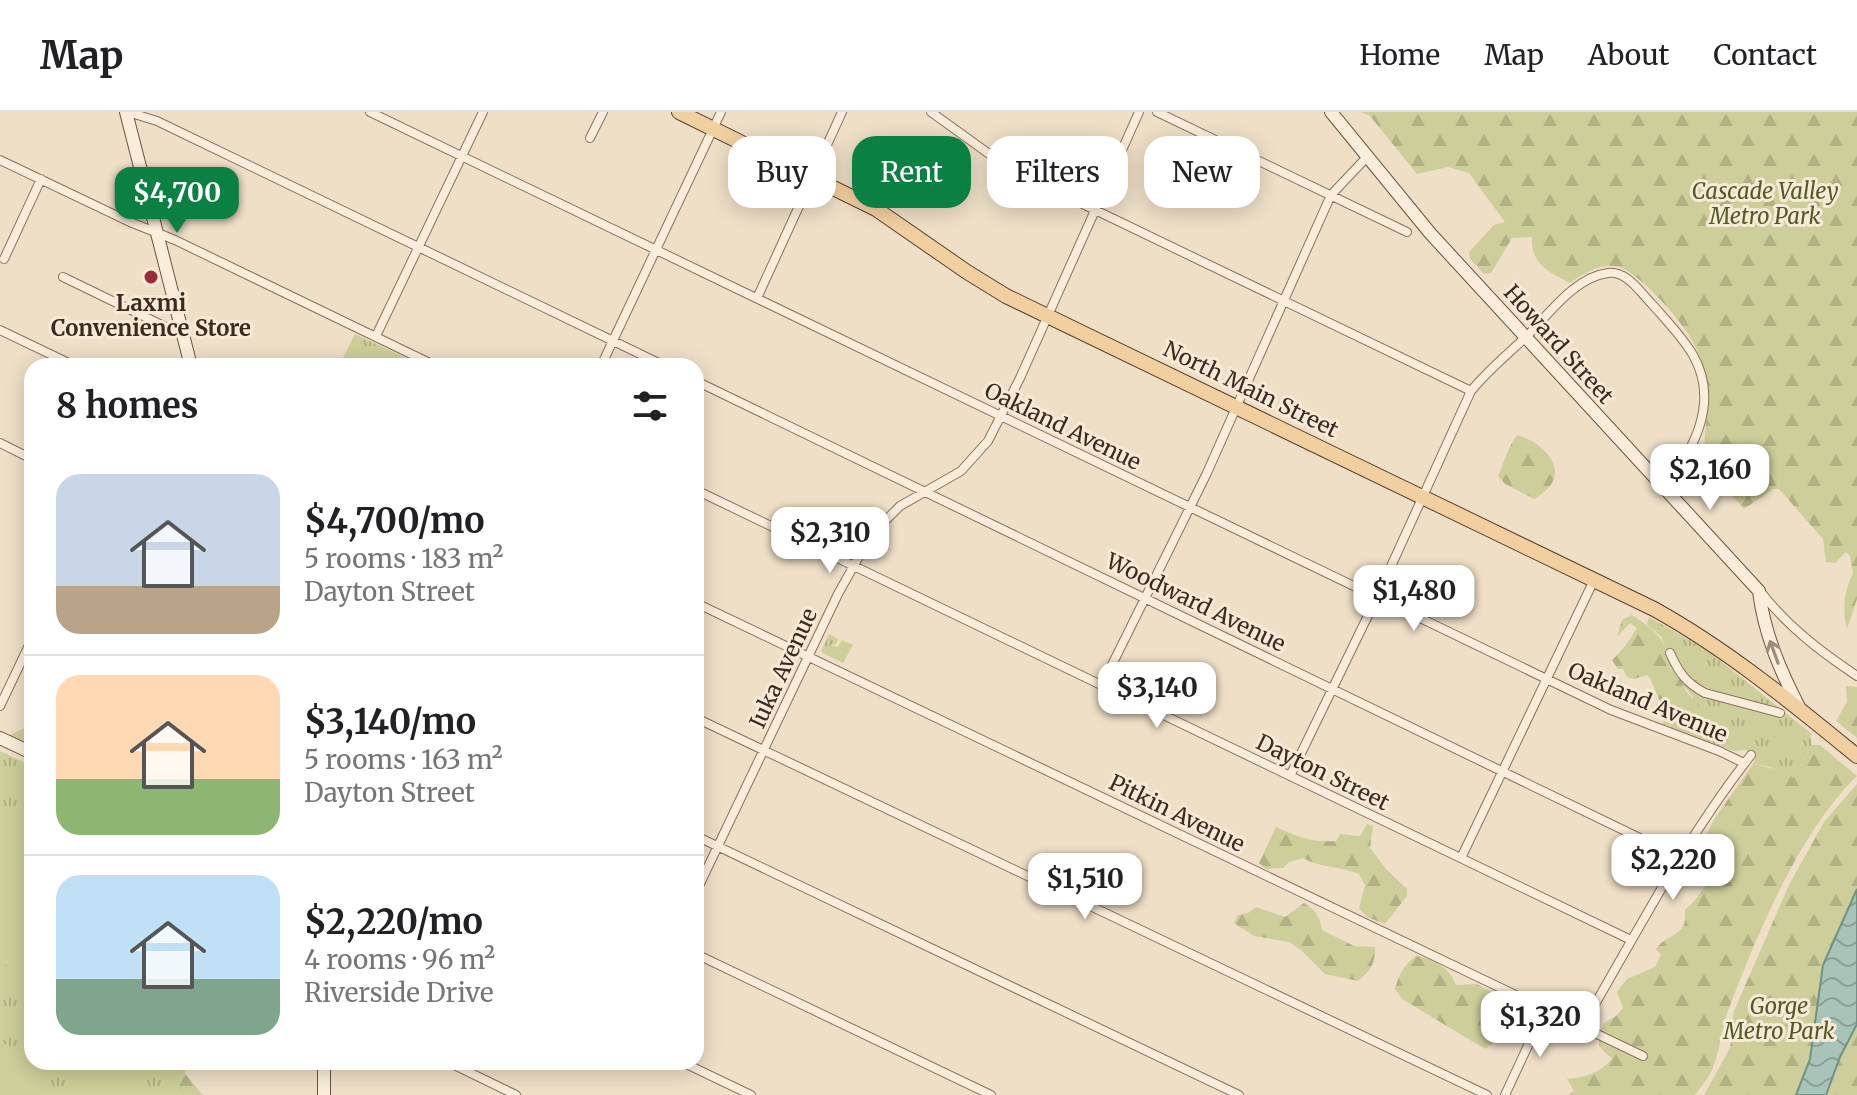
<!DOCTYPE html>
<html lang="en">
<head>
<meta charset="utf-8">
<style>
	:root { --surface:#fff; --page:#f6f6f6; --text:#202124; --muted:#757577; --line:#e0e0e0; --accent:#0b8043 }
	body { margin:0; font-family:Merriweather,serif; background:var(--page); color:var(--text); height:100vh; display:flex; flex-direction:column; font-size:30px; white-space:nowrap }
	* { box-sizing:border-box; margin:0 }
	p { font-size:26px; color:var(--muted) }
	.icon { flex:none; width:44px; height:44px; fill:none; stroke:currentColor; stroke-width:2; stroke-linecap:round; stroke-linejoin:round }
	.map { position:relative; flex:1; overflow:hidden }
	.details { position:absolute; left:24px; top:246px; width:680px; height:712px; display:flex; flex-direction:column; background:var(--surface); border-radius:24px; box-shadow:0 4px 20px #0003 }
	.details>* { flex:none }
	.guide { position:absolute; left:728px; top:24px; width:760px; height:72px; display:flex; gap:16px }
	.price { position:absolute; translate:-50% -68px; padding:0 18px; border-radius:16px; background:#fff; color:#222; font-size:26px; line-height:52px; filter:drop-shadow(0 2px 4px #0008) }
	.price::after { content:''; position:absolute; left:50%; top:48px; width:24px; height:18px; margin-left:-12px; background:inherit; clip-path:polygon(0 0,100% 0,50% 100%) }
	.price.selected { background:var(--accent); color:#fff }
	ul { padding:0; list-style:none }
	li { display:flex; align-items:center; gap:24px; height:200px; padding:0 32px }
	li+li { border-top:2px solid var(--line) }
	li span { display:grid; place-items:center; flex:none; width:224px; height:160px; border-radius:24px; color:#555 }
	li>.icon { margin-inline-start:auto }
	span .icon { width:96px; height:96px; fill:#fffc; stroke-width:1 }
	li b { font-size:34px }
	h2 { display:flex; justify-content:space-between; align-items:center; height:96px; padding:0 32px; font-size:34px }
	.pill { padding:0 28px; border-radius:24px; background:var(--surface); box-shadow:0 4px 20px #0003; font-size:28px; line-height:72px }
	.pill.selected { background:var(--accent); color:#fff }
	header { display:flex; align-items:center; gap:48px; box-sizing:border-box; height:112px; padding:0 40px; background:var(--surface); border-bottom:2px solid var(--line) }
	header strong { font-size:38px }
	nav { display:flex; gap:44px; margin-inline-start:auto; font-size:28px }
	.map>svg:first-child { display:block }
</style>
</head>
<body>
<header>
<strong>Map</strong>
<nav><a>Home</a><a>Map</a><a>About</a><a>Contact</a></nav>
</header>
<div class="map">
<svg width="1857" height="983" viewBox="0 0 1857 983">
	<defs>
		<pattern id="grass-tufts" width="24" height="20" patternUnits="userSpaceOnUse" patternTransform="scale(2)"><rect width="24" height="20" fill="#cece9a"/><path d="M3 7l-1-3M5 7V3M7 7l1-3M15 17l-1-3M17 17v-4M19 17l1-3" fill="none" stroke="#b2b184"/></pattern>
		<pattern id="forest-firs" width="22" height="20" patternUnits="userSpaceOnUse" patternTransform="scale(2)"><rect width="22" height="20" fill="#cece9a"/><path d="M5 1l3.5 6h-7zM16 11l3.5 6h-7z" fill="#b2b184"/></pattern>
		<pattern id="water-waves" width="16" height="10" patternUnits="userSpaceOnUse" patternTransform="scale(2)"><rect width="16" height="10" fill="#a8c3b8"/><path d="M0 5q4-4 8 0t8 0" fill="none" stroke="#8a9f95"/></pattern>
	</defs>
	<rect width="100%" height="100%" fill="#efdfc7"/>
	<path fill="url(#grass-tufts)" d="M355,222L423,254H339Z
		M1649,505L1707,538L1812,622L1810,625L1812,633L1793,666L1771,655L1753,652L1755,646L1746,638L1734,639L1669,615L1679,608L1688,612L1693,585L1670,557L1669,546L1661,524L1647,513Z
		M829,522L838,527L836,532L830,533L838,535L842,528L853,533L843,551L821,540Z
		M0,639L32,654V950H189L176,979L180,983H0Z"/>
	<path fill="url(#forest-firs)" d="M1361,0H1857V487L1847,517C1842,502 1844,476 1853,462L1850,444L1846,440L1835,451L1826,450L1823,427L1779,377H1773L1744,397C1733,383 1717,372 1709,355C1698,332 1712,295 1707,270C1704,258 1699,241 1693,230C1683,210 1637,157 1615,154C1598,152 1583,162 1570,171C1549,160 1530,152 1532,125L1512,126L1491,161L1484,162L1470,147L1469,140L1494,113L1505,110L1469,61L1448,55L1417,62L1370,4Z
		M1518,323C1550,334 1574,365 1534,387L1505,372L1498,364C1504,352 1509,331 1518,323Z
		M1632,503C1655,518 1668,528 1670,557L1680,566L1686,579L1702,597L1701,604L1693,612L1679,608L1674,614L1664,613L1663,610L1670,595L1661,592L1650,566L1647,563L1634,567L1627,565L1623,557H1618L1612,548C1621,540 1630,528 1637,516L1630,511L1617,525L1622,508Z
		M1846,574L1857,575V626L1836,609L1847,590Z
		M32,594V639L4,626L30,613Z
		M1812,633H1820L1857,664C1800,719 1756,824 1728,899C1721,918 1720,939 1712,958C1708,967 1701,975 1695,983H1567L1574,979L1567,967C1585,965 1601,961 1612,946C1595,934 1597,931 1604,911L1616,904L1623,896L1617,880L1627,867L1655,855L1661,843L1656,837C1668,820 1688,826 1685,798C1705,780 1715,760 1722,735L1706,723L1715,706L1753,652L1785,659L1793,666Z
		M1857,672V777L1823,854L1810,947L1796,983H1704L1730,936L1734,899L1789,773L1824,710Z
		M1367,712L1373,714L1370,736L1387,758L1407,777V784L1385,812L1367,805L1359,796L1365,773L1359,762C1339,754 1320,756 1303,746L1289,750L1283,756L1266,757L1259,751L1276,715C1296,724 1313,731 1336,729L1340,722L1360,724Z
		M1304,791C1316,798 1320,805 1322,818L1354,834L1375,835C1376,851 1370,860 1358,869L1325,862L1301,838L1289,830L1254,824L1234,811L1238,803L1248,801L1256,795L1285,805Z
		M1416,844C1433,846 1451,857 1456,873L1477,872L1501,886L1485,910L1497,929L1485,937L1402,887L1395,877C1399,862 1404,853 1416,844Z
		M1857,912V983H1826L1839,947Z
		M184,960L201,981L204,983H180L176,979Z"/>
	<path fill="#cece9a" d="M0,720L32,734V867L0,850Z
		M0,930L32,943V950L51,951L35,983H0Z
		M71,950H157L139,983H82L72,968Z"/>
	<path fill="url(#water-waves)" stroke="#6e9285" stroke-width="2" d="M1857,777V912L1840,945L1826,983H1796L1810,947L1823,853Z"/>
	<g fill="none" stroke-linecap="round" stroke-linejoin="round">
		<g stroke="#8c705c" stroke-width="10">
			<path id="street" d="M128,0L157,9L665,254
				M370,0L1611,598L1719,639L1744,651
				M931,0L1010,57L1471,279
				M1157,0L1407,120
				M590,26L603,0
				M0,48L130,110L175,128L436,254
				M4,147L41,67
				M63,165L168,216L181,217
				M758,184L842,0
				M0,218L75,254
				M376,224L483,0
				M601,254L721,0
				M696,269L1679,745
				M0,331L32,347
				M696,378L1631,828
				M1760,479C1787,514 1821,540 1857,564
				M696,491L1643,944
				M1670,541C1679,561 1686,571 1705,581L1780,601
				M1102,573L1206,363L1331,83L1366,46
				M0,594L32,527
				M696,606L1487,983
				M1290,664L1377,485L1471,279C1488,258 1508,242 1527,224C1549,202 1575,165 1608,161C1627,159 1639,179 1651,191C1665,207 1682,224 1693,243C1720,290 1694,340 1662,376
				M696,724L1239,983
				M1461,746L1594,468
				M696,780L838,482L871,423L900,394L961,359L988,329L1020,266L1139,0
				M696,842L991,983
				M1582,915C1636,822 1685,727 1751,643
				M448,950L516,983
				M682,950L751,983
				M1505,983L1545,897"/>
		</g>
		<g stroke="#6e513f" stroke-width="14">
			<path id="secondary" d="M126,0L191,254
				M1331,0L1430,121L1759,479C1764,521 1780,558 1799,595
				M0,626L32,641
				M324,983V950"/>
		</g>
		<g stroke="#5a3f30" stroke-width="16">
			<path id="primary" d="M679,0L876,97L967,160L1006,184L1654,497C1728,538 1792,591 1857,644"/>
		</g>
		<use href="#street" stroke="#faeddb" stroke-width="8"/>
		<use href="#secondary" stroke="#faeddb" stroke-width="12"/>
		<use href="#primary" stroke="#f2cf9f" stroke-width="14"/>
	</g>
	<defs><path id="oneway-shaft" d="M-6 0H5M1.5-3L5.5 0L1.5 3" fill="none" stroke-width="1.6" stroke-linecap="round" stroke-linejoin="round" transform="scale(2)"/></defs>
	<use stroke="#9b8c7e" href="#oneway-shaft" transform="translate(1774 540) rotate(-110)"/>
	<circle fill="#9c2a38" stroke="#f7ead7" stroke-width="3" cx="151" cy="165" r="8"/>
	<g text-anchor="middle" stroke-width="6" stroke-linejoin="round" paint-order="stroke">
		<g font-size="22" font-style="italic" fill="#515926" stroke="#f7ead7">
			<text x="1765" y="87">Cascade Valley<tspan x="1765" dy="25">Metro Park</tspan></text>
			<text x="1779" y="902">Gorge<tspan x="1779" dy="25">Metro Park</tspan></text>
		</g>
		<g font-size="22" font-weight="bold" fill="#3c2a20" stroke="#f7ead7">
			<text x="151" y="199">Laxmi<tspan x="151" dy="25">Convenience Store</tspan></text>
		</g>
		<g font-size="22" fill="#3c2a20" stroke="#f7ead7">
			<text transform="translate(1559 232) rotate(48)" y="8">Howard Street</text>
			<text transform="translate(1251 277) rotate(26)" y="8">North Main Street</text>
			<text transform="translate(1063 314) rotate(26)" y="8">Oakland Avenue</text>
			<text transform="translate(1196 490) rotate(26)" y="8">Woodward Avenue</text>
			<text transform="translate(783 556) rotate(-65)" y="8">Iuka Avenue</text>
			<text transform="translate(1648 590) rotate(23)" y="8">Oakland Avenue</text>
			<text transform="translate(1323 660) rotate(26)" y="8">Dayton Street</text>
			<text transform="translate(1177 701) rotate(26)" y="8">Pitkin Avenue</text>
		</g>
	</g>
</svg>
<b class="price selected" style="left:177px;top:123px">$4,700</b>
<b class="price" style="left:1710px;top:400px">$2,160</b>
<b class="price" style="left:830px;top:463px">$2,310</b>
<b class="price" style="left:1414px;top:521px">$1,480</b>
<b class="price" style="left:1157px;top:618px">$3,140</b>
<b class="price" style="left:1673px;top:790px">$2,220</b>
<b class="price" style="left:1085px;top:809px">$1,510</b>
<b class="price" style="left:1540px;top:947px">$1,320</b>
<div class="guide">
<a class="pill">Buy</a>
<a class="pill selected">Rent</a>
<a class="pill">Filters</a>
<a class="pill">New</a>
</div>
<section class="details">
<h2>8 homes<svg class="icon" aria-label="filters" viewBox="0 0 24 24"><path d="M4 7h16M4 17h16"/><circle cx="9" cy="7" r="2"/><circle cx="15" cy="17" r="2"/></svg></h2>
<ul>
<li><span style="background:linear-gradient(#c9d6e8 70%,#b9a48a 0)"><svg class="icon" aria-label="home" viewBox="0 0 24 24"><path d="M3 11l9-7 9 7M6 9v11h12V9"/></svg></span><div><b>$4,700/mo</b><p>5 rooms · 183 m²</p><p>Dayton Street</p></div></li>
<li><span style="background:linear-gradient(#ffd9b3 65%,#8fb573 0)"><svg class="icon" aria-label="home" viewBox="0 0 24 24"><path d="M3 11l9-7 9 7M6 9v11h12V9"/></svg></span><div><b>$3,140/mo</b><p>5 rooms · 163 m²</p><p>Dayton Street</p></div></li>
<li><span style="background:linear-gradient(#bfe0f5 65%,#7fa58c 0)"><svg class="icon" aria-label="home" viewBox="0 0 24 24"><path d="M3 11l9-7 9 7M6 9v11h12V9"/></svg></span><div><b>$2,220/mo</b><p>4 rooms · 96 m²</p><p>Riverside Drive</p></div></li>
</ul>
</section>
</div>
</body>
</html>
